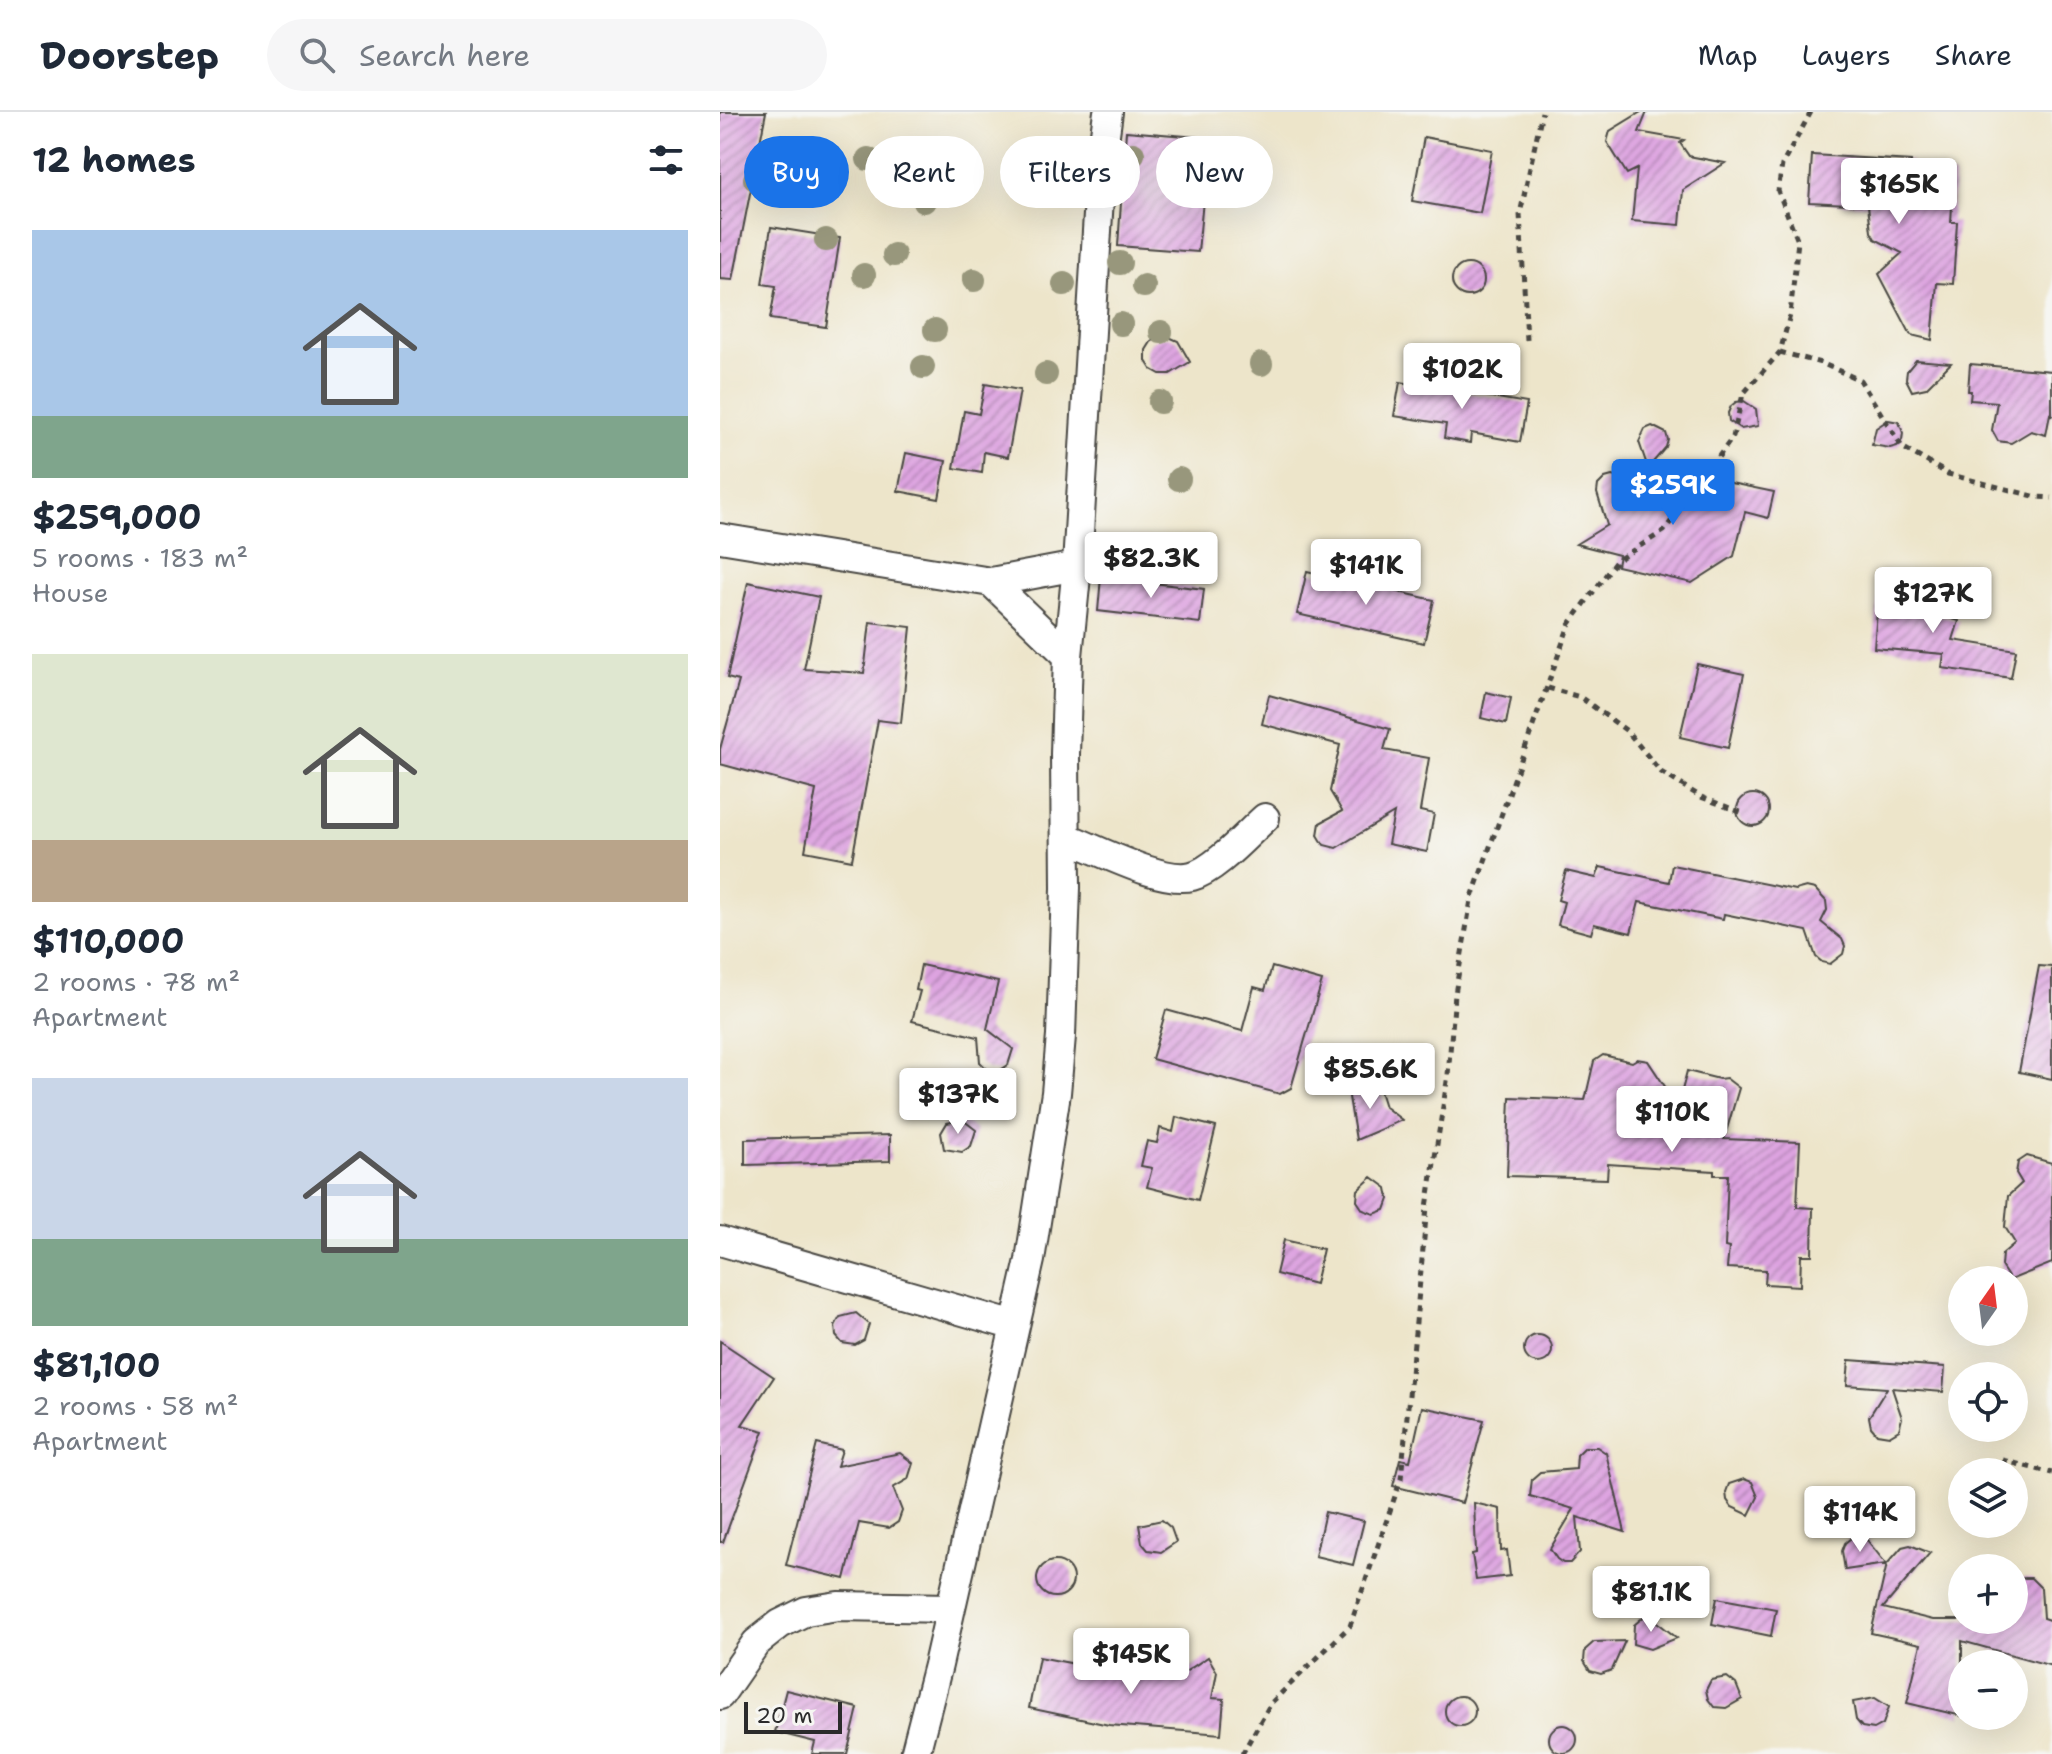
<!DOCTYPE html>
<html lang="en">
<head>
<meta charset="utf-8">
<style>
	:root { --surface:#fff; --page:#f6f6f7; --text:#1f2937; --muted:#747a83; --line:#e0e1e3; --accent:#1a73e8 }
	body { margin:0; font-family:"Shantell Sans",sans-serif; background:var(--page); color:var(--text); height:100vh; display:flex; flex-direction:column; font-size:30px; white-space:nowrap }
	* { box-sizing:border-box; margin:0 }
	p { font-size:26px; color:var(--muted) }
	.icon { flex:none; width:44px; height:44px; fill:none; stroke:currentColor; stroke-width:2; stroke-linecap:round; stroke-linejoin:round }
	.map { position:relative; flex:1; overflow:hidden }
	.side { display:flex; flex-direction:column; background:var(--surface); width:720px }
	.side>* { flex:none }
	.top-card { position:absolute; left:24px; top:24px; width:760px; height:72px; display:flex; gap:16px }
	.needle { width:52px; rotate:14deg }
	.tools { position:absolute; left:1228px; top:1154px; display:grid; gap:16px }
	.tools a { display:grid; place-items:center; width:80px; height:80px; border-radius:50%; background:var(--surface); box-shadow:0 8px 32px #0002; font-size:40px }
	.scale { position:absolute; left:24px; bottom:20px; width:98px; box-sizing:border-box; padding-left:8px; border:4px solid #2b2b2b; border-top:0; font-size:22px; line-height:28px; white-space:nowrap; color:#2b2b2b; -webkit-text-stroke:6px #f6f6f2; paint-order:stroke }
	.price { position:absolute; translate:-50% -68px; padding:0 18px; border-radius:8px; background:#fff; color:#222; font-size:26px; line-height:52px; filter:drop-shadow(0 2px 4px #0008) }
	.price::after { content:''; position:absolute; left:50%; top:48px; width:24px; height:18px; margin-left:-12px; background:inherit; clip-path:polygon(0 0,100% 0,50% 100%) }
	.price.selected { background:var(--accent); color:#fff }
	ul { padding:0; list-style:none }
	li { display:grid; align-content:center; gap:16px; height:424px; padding:0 32px }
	li span { display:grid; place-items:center; height:248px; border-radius:0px; color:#555 }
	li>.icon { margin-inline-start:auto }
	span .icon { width:144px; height:144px; fill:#fffc; stroke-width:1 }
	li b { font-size:34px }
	h2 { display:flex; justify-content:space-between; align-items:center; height:96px; padding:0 32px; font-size:34px }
	.pill { padding:0 28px; border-radius:36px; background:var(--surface); box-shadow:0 8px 32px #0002; font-size:28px; line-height:72px }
	.pill.selected { background:var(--accent); color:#fff }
	header { display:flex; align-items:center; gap:48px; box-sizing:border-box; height:112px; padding:0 40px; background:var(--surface); border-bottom:2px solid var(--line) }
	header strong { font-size:38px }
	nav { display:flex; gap:44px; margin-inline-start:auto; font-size:28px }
	.search { width:560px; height:72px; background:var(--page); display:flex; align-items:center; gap:20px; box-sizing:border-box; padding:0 28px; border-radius:44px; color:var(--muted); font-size:30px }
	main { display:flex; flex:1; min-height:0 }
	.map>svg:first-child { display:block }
</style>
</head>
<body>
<header>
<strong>Doorstep</strong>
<div class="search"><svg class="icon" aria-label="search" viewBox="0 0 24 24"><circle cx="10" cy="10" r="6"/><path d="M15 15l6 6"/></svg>Search here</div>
<nav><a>Map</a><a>Layers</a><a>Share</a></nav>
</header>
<main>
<section class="side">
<h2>12 homes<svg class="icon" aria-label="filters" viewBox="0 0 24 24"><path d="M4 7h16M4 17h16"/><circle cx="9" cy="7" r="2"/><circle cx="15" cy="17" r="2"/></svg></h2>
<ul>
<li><span style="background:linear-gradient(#a9c7e8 75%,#7fa58c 0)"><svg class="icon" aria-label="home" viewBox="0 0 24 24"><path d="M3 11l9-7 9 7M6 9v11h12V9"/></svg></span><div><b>$259,000</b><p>5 rooms · 183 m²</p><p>House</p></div></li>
<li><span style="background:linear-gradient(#dfe7d0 75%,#b9a48a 0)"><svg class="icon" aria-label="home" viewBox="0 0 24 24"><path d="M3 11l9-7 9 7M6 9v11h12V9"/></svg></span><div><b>$110,000</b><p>2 rooms · 78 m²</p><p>Apartment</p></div></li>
<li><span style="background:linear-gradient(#c9d6e8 65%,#7fa58c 0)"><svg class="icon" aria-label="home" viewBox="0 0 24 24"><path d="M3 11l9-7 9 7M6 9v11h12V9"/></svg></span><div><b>$81,100</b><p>2 rooms · 58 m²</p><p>Apartment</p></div></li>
</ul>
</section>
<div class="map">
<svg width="1332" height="1642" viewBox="0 0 1332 1642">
	<defs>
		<pattern id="building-hatch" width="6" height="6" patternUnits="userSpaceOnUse" patternTransform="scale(2)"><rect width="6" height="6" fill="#dda3e0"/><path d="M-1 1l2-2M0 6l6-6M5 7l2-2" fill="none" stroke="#b385b6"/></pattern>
	</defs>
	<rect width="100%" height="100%" fill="#f6f6f2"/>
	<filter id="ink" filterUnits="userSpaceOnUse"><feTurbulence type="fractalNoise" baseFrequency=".0125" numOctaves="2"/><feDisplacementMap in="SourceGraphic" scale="16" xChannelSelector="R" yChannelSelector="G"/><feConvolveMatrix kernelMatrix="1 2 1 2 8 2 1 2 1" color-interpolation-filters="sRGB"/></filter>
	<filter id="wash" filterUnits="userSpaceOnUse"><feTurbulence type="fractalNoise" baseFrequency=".006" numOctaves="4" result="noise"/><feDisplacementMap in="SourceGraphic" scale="32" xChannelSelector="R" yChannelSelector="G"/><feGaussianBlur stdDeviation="1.8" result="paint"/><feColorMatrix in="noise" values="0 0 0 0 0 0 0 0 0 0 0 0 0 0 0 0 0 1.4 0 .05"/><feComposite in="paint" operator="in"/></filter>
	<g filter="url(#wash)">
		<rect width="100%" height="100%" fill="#ede5ca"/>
		<g id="blocks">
			<path fill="url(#building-hatch)" d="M0,0H46L13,168L0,167Z
				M921,0H927L919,20L964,28L960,31L969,44L1005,51L963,78L960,113L912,109L917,57L907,62L887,30L890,19Z
				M406,19L489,26L478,140L398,134Z
				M704,25L772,38L760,101L692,89Z
				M1092,43L1191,49V61L1234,63L1231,110H1237L1233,172L1217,171L1212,228L1191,223L1159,162L1182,141L1155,127L1151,120L1148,93L1089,90Z
				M51,115L120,126L106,215L50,207L56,174L42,172Z
				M732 168a16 16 0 1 1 32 0a16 16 0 1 1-32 0Z
				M439,225H449L458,229L470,250L450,262H440L431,257L426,249V238L431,230Z
				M1196,248L1231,251L1206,276L1192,279L1186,267L1187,259Z
				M1250,252L1332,259V303L1330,302L1326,323L1311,319L1291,331L1278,329L1272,318L1277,290L1250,288L1251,279H1248Z
				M722,266L750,271L748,281L807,291L800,330L751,321L750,331L724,326L726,312L674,304L680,270L720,277Z
				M265,272L300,278L288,345L264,340L262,361L234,356L244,299L259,302Z
				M1024,289L1036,297L1038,314L1021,317L1009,309L1008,301L1011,294L1016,290Z
				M1168,308L1179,310L1183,321L1182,328L1177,334L1170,336L1152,333L1156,316Z
				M932,314L946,321L948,328L946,335L928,356L919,330L925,317Z
				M186,341L226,349L219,387L178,379Z
				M892,364L996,392L1001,369L1054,380L1048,406L1025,400L1014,444L972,471L897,454L899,443L856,432L887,413L877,381L878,373L885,366Z
				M587,459L714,488L704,531L577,502Z
				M381,465L484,477L480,511L378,499Z
				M28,470L99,485L84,557L144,561L150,510L191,515L181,611L158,608L132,748L85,739L96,678L0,652V637L19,569L7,566Z
				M1159,474L1205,478L1203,498L1239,509L1233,528L1296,538L1291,566L1222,556L1224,542L1154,536Z
				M977,552L1024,562L1008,636L960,625Z
				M766,580L791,586L786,612L761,606Z
				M549,583L670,617L664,638L709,646L700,699L714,702L707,740L668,732L674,701L616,736L604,733L598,723L600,711L622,699L610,679L620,633L542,612Z
				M1017 698a16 16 0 1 1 32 0a16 16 0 1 1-32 0Z
				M952,753L1075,778L1086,775L1095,777L1106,789L1107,798L1101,810L1122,827L1125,834L1123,842L1110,852L1102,850L1096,845L1087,819L1004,802L1003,807L919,790L911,821L874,812L871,822L838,813L844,790L838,788L846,759L876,766L880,755L949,770Z
				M201,853L278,870L267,917L293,937L288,953L279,959L267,957L260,950L258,925L192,909L200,879L196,878Z
				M1319,854L1332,855V967L1299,960Z
				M552,855L602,869L571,976L560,982L432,947L446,898L522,919L534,875L545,878Z
				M883,943L912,950L917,947L928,949L958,994L967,959L999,967L1006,966L1019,976L1004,1027L1080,1030L1077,1095L1093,1096L1092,1143H1081L1080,1174L1045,1172L1046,1158L1007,1156L1009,1136L1005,1135L1008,1063H994V1059L888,1052L887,1067L787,1064L790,985L865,988L874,949Z
				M650,971L660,979L665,995L682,1008L636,1028L629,985L634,975Z
				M456,1005L496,1015L478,1088L427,1075L432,1056L421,1054L427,1029L437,1031L440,1016L453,1020Z
				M243,1008L256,1018L251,1034L242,1040L224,1037L221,1021L227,1011Z
				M170,1023V1049L25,1053V1027Z
				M1307,1044L1332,1051V1151L1290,1168L1281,1154L1282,1142L1295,1131L1285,1115L1288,1084L1302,1071L1296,1061L1298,1050Z
				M652,1065L667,1076L669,1087L665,1098L654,1102L643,1098L637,1089L638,1078Z
				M564,1128L603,1137L595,1172L556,1162Z
				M136,1201L149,1212L144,1228L135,1233L122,1231L116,1224L115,1214L120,1205Z
				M804 1237a14 14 0 1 1 28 0a14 14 0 1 1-28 0Z
				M0,1229L54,1265L22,1313L44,1319L3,1430H0Z
				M1129,1248L1225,1255L1223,1280L1172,1276L1182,1306L1179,1318L1169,1324L1157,1322L1151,1315L1149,1305L1167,1276L1127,1273Z
				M702,1295L764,1308L742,1391L673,1374L680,1347L690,1349Z
				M97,1332L122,1338L117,1354L180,1341L193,1351L188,1367L173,1376L182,1399L178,1410L169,1416L139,1411L125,1467L66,1453Z
				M865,1335H877L886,1341L905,1420L857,1405L860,1440L850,1451H843L837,1447L830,1437L854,1397L810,1384L812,1367L820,1360L856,1357L857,1343Z
				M1024,1367L1032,1370L1038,1385L1029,1403L1012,1395L1007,1388L1006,1380L1009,1372Z
				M754,1391L780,1397L781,1439L787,1438L790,1464L756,1468L752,1442L756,1441Z
				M605,1400L644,1409L633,1453L595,1444Z
				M442,1408L451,1416L456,1430L441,1440L428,1438L422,1431L419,1413Z
				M1140,1425L1147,1428L1166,1452L1125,1458L1122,1439L1125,1431L1131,1426Z
				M1190,1433L1210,1441L1163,1496L1213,1508H1294V1477L1297,1470L1304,1466H1311L1321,1476L1323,1506L1332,1509V1554L1242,1529V1604L1187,1591L1201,1532L1151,1521L1167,1452L1182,1435Z
				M317 1467a18 18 0 1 1 36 0a18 18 0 1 1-36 0Z
				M997,1486L1056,1497L1051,1524L992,1512Z
				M927,1502L957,1526L930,1537L913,1532L914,1513Z
				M905,1529L892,1558L881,1562L870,1559L864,1549L865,1538L874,1530Z
				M319,1545L417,1564L423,1552L430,1548H438L462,1562L488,1545L497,1560L492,1586L504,1587L501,1622L389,1613L309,1596Z
				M1007,1565L1016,1572L1022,1587L1006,1596L994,1595L988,1587L986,1578L991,1568Z
				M66,1578L138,1596L127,1642H92L95,1630L55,1620Z
				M725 1599a15 15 0 1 1 30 0a15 15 0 1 1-30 0Z
				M1155,1586L1169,1595L1163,1612L1154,1617L1142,1615L1136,1608L1133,1590Z
				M829 1627a14 14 0 1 1 28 0a14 14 0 1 1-28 0Z"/>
		</g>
	</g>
	<g filter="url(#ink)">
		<use href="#blocks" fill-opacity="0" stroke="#484743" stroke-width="2"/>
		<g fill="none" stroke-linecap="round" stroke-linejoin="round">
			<g stroke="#484743" stroke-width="32">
				<path id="minor" d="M0,426L271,470L357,454
					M271,470L348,544
					M347,726C377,737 442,772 472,764C495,758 527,722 545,706
					M0,1129L295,1214
					M0,1583L36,1531L60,1512L86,1499L118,1494L230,1496
					M195,1642L218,1553L310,1148L336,981L341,924L346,776L345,642L348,544L357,454L381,52L388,0"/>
			</g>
			<path stroke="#484743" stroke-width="5" stroke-dasharray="6 6" stroke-linecap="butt" d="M807,228L800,102L822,0
				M1060,240L1101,251L1140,268L1182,335L1228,362L1317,385L1332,386
				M828,576L860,585L907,619L941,660L981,685L1023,701
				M1282,1348L1332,1361
				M522,1642L551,1591L630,1514L681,1367L707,1095L728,963L735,882L751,788L849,513L896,449L944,419L1013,325L1023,282L1060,240L1070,203L1078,129L1058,79L1062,53L1091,0"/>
			<use href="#minor" stroke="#fff" stroke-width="28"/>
		</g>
		<g fill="#98977b">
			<circle cx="353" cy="36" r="12"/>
			<circle cx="413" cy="42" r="12"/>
			<circle cx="148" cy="47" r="12"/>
			<circle cx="35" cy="67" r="12"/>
			<circle cx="204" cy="89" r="12"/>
			<circle cx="106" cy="128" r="12"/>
			<circle cx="174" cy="143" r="12"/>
			<circle cx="400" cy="151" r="12"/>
			<circle cx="144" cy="163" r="12"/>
			<circle cx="254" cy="168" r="12"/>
			<circle cx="344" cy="172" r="12"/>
			<circle cx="424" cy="174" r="12"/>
			<circle cx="401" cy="212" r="12"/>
			<circle cx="215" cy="218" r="12"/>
			<circle cx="441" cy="220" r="12"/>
			<circle cx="541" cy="252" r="12"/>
			<circle cx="203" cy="255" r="12"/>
			<circle cx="326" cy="262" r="12"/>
			<circle cx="440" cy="290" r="12"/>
			<circle cx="459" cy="367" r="12"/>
		</g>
	</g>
</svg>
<div class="tools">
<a><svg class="needle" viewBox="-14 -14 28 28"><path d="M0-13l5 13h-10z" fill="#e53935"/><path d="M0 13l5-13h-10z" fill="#747a83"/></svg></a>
<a><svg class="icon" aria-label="locate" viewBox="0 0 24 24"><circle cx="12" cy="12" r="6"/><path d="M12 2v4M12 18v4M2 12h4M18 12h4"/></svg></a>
<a><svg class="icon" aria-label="layers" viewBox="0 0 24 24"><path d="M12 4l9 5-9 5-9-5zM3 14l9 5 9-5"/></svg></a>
<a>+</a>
<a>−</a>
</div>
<div class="scale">20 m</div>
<b class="price" style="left:1179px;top:114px">$165K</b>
<b class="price" style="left:742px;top:299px">$102K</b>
<b class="price selected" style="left:953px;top:415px">$259K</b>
<b class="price" style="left:431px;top:488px">$82.3K</b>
<b class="price" style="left:646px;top:495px">$141K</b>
<b class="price" style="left:1213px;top:523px">$127K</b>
<b class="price" style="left:650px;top:999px">$85.6K</b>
<b class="price" style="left:238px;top:1024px">$137K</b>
<b class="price" style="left:952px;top:1042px">$110K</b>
<b class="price" style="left:1140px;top:1442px">$114K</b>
<b class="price" style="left:931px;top:1522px">$81.1K</b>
<b class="price" style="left:411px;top:1584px">$145K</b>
<div class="top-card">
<a class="pill selected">Buy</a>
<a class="pill">Rent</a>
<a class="pill">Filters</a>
<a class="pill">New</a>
</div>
</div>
</main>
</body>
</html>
